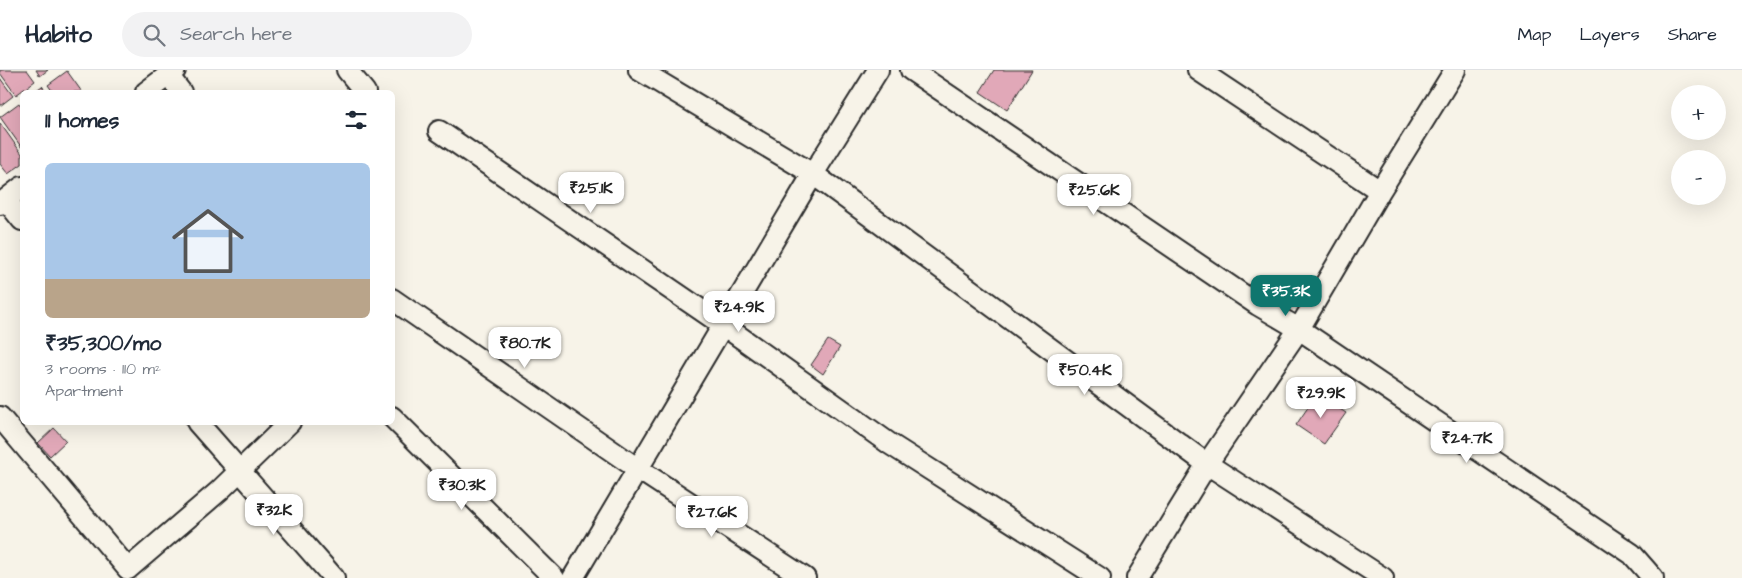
<!DOCTYPE html>
<html lang="en">
<head>
<meta charset="utf-8">
<style>
	:root { --surface:#fff; --page:#f2f2f3; --text:#1f2937; --muted:#747a83; --line:#e0e1e3; --accent:#0f766e }
	body { margin:0; font-family:"Architects Daughter",sans-serif; background:var(--page); color:var(--text); height:100vh; display:flex; flex-direction:column; font-size:19px; white-space:nowrap }
	* { box-sizing:border-box; margin:0 }
	p { font-size:16px; color:var(--muted) }
	.icon { flex:none; width:28px; height:28px; fill:none; stroke:currentColor; stroke-width:2; stroke-linecap:round; stroke-linejoin:round }
	.map { position:relative; flex:1; overflow:hidden }
	.drawer { position:absolute; left:20px; top:20px; width:375px; height:335px; display:flex; flex-direction:column; background:var(--surface); border-radius:8px; box-shadow:0 5px 20px #0002 }
	.drawer>* { flex:none }
	.tools { position:absolute; left:1671px; top:15px; display:grid; gap:10px }
	.tools a { display:grid; place-items:center; width:55px; height:55px; border-radius:50%; background:var(--surface); box-shadow:0 5px 20px #0002; font-size:25px }
	.price { position:absolute; translate:-50% -42px; padding:0 11px; border-radius:10px; background:#fff; color:#222; font-size:16px; line-height:32px; filter:drop-shadow(0 1px 2px #0008) }
	.price::after { content:''; position:absolute; left:50%; top:30px; width:15px; height:11px; margin-left:-8px; background:inherit; clip-path:polygon(0 0,100% 0,50% 100%) }
	.price.active { background:var(--accent); color:#fff }
	ul { padding:0; list-style:none }
	li { display:grid; align-content:center; gap:10px; height:265px; padding:0 25px }
	li span { display:grid; place-items:center; height:155px; border-radius:8px; color:#555 }
	li>.icon { margin-inline-start:auto }
	span .icon { width:90px; height:90px; fill:#fffc; stroke-width:1 }
	li b { font-size:21px }
	h2 { display:flex; justify-content:space-between; align-items:center; height:60px; padding:0 25px; font-size:21px }
	header { display:flex; align-items:center; gap:30px; box-sizing:border-box; height:70px; padding:0 25px; background:var(--surface); border-bottom:1px solid var(--line) }
	header strong { font-size:24px }
	nav { display:flex; gap:28px; margin-inline-start:auto; font-size:18px }
	.search { width:350px; height:45px; background:var(--page); display:flex; align-items:center; gap:12px; box-sizing:border-box; padding:0 18px; border-radius:28px; color:var(--muted); font-size:19px }
	.map>svg:first-child { display:block }
</style>
</head>
<body>
<header>
<strong>Habito</strong>
<div class="search"><svg class="icon" aria-label="search" viewBox="0 0 24 24"><circle cx="10" cy="10" r="6"/><path d="M15 15l6 6"/></svg>Search here</div>
<nav><a>Map</a><a>Layers</a><a>Share</a></nav>
</header>
<div class="map">
<svg width="1742" height="508" viewBox="0 0 1742 508">
	<rect width="100%" height="100%" fill="#f7f3e8"/>
	<filter id="ink" filterUnits="userSpaceOnUse"><feTurbulence type="fractalNoise" baseFrequency=".02" numOctaves="2"/><feDisplacementMap in="SourceGraphic" scale="10" xChannelSelector="R" yChannelSelector="G"/><feConvolveMatrix kernelMatrix="1 2 1 2 8 2 1 2 1" color-interpolation-filters="sRGB"/></filter>
	<g filter="url(#ink)">
		<path fill="#e1a8b8" stroke="#2b2b2b" d="M0,0H27L35,11L16,25L0,3Z
			M36,0H48L40,6Z
			M994,0H1032L1007,40L980,22Z
			M67,1L82,22H53L48,15Z
			M0,8L13,26L0,36Z
			M42,16L47,22H34Z
			M19,33L22,38V78L0,47Z
			M0,53L22,84V94L8,104L0,94Z
			M828,270L840,277L823,304L811,295Z
			M1317,324L1346,343L1324,374L1296,355Z
			M54,358L66,371L50,386L38,373Z"/>
		<g fill="none" stroke-linecap="round" stroke-linejoin="round">
			<g stroke="#2b2b2b" stroke-width="24">
				<path id="minor" d="M347,0L365,22
					M639,0L813,104L1207,394L1383,508
					M911,0L1258,235L1299,259L1632,484L1653,508
					M1198,0L1380,121
					M168,5L181,22
					M146,22L175,0
					M439,61L723,255L890,374L1100,508
					M6,130L22,150
					M0,134L22,117
					M392,229L638,399L805,508
					M0,347L128,499L219,421L290,352
					M392,347L554,508
					M197,352L334,508
					M573,508L813,104L878,0
					M1137,508L1207,394L1299,259L1380,121L1455,0"/>
			</g>
			<use href="#minor" stroke="#f7f3e8" stroke-width="20"/>
		</g>
	</g>
</svg>
<div class="tools">
<a>+</a>
<a>−</a>
</div>
<b class="price" style="left:591px;top:144px">₹25.1K</b>
<b class="price" style="left:1094px;top:146px">₹25.6K</b>
<b class="price active" style="left:1286px;top:247px">₹35.3K</b>
<b class="price" style="left:739px;top:263px">₹24.9K</b>
<b class="price" style="left:525px;top:299px">₹80.7K</b>
<b class="price" style="left:1085px;top:326px">₹50.4K</b>
<b class="price" style="left:1321px;top:349px">₹29.9K</b>
<b class="price" style="left:1467px;top:394px">₹24.7K</b>
<b class="price" style="left:462px;top:441px">₹30.3K</b>
<b class="price" style="left:274px;top:466px">₹32K</b>
<b class="price" style="left:712px;top:468px">₹27.6K</b>
<section class="drawer">
<h2>11 homes<svg class="icon" aria-label="filters" viewBox="0 0 24 24"><path d="M4 7h16M4 17h16"/><circle cx="9" cy="7" r="2"/><circle cx="15" cy="17" r="2"/></svg></h2>
<ul>
<li><span style="background:linear-gradient(#a9c7e8 75%,#b9a48a 0)"><svg class="icon" aria-label="home" viewBox="0 0 24 24"><path d="M3 11l9-7 9 7M6 9v11h12V9"/></svg></span><div><b>₹35,300/mo</b><p>3 rooms · 110 m²</p><p>Apartment</p></div></li>
</ul>
</section>
</div>
</body>
</html>
